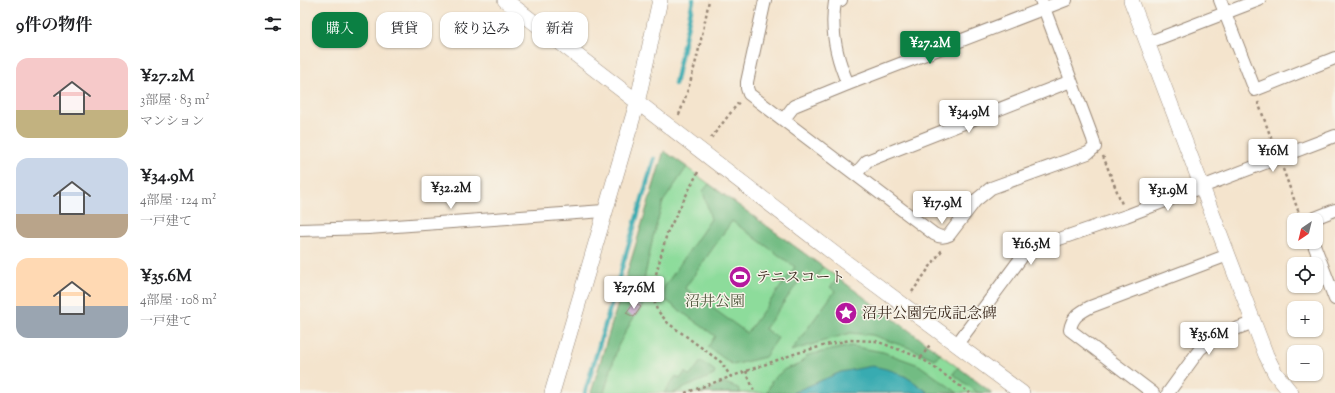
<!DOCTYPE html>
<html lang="ja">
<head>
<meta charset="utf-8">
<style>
	:root { --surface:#fff; --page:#f6f6f6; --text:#202124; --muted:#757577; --accent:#0b8043 }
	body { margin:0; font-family:"Sorts Mill Goudy","Noto Serif JP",serif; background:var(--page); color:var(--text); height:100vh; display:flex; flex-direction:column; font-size:15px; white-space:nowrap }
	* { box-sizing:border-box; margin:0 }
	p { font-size:13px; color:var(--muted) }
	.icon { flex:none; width:22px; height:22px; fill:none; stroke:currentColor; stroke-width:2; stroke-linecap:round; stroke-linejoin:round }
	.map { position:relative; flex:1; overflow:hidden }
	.sheet { display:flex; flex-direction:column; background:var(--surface); width:300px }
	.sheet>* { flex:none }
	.banner { position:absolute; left:12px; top:12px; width:380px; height:36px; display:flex; gap:8px }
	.needle { width:26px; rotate:215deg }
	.controls { position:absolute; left:987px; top:213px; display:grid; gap:8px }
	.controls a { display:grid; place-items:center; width:36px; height:36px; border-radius:8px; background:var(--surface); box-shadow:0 1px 3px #0004; font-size:20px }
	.price { position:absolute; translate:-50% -34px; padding:0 9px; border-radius:4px; background:#fff; color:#222; font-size:13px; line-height:26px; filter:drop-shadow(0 1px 2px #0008) }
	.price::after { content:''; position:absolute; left:50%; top:24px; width:12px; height:9px; margin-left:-6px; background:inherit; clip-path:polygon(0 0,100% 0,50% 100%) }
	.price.current { background:var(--accent); color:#fff }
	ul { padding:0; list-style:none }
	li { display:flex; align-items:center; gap:12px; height:100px; padding:0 16px }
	li span { display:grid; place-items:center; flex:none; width:112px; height:80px; border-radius:12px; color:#555 }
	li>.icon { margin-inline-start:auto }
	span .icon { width:48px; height:48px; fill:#fffc; stroke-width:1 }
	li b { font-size:17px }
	h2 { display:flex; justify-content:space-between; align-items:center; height:48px; padding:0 16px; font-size:17px }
	.pill { padding:0 14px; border-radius:12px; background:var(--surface); box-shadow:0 1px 3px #0004; font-size:14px; line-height:36px }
	.pill.current { background:var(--accent); color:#fff }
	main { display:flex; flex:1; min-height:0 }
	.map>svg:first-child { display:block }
</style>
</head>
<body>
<main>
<section class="sheet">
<h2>9件の物件<svg class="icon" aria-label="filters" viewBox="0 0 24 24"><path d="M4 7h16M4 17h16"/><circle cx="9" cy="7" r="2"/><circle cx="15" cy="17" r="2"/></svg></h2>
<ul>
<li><span style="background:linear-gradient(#f6c9c9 65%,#c2b280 0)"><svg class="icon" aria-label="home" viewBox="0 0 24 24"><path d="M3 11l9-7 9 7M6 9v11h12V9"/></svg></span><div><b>¥27.2M</b><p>3部屋 · 83 m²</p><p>マンション</p></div></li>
<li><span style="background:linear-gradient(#c9d6e8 70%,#b9a48a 0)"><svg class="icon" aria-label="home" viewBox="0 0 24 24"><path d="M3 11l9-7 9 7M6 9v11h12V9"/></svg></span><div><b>¥34.9M</b><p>4部屋 · 124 m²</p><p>一戸建て</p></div></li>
<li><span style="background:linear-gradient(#ffd9b3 60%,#9aa5b1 0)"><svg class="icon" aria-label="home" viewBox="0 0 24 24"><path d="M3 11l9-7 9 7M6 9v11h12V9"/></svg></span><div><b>¥35.6M</b><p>4部屋 · 108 m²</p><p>一戸建て</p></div></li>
</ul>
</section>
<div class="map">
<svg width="1035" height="393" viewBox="0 0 1035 393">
	<rect width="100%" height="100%" fill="#f7f3e8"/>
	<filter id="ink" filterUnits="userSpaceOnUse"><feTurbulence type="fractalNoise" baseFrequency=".025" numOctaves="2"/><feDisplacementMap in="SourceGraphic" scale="8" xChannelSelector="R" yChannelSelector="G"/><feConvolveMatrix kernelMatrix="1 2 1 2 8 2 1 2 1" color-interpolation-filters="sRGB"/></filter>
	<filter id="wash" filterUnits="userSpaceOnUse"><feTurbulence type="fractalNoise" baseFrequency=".012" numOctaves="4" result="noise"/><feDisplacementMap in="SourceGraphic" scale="16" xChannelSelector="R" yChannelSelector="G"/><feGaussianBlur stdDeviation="0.9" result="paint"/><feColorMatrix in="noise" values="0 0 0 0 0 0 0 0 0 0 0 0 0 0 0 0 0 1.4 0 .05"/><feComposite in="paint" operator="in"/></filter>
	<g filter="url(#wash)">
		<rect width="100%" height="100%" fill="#f4e4cd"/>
		<path fill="#8ddc9b" stroke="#64835c" d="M364,151L538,278L692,393H291Z"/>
		<path fill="#72bc83" stroke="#567350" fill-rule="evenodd" d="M364,151L387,167L363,202L353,237L343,285L345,302L331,322L318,346L304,393H291Z
			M409,184L523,267L516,277L507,270L465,329L478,338L465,357L433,365L408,347L415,336L364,299L363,289L411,219L403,191ZM432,221L495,267L447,333L385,288Z
			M538,278L641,354L634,359L612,349L572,335L550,333L491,351L535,291L530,287Z
			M551,346L583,352L619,365L658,393H629L605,376L541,372L492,393H467L472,380L485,369L498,365L508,355Z
			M401,361L415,371L414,375L373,393H364L376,376L380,379L385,372L390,376Z
			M658,367L692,393H678L653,374Z
			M425,383L438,388L441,393H401Z"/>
		<path fill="#38abb1" stroke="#3a6a68" d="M572,366C600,371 606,376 629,393H492L541,372Z"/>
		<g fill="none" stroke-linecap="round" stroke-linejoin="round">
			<path stroke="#38abb1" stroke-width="4.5" d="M375,84L393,0
				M285,393L354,159"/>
		</g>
		<g id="blocks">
			<path fill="#cba9d0" d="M334,302L341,307L334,317L326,313Z"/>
		</g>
	</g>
	<g filter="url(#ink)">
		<use href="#blocks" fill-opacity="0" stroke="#988776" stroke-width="1"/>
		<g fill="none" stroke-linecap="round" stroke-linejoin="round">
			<g stroke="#988776" stroke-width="14">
				<path id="minor" d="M465,0L447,82V88L449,94L634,234C639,237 643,238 649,235L675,201L691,188L788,153L795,147L793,139L741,0
					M541,0L535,2C530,31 536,57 548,84
					M920,0L955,90L1035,58
					M847,43L959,0
					M484,119L494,106L548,84L766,0
					M556,174L567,161L771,81
					M1010,220L1035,210
					M0,230L68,228L304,211
					M1013,242L1035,299
					M657,344L724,254L739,246L826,216L1035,136
					M853,393L770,330C772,317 779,313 790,307L928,255
					M868,393L900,349L915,337L954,322"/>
			</g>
			<g stroke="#988776" stroke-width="16">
				<path id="tertiary" d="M205,0L540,258L722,393
					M831,0L966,355L975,373L991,393
					M252,393L337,103L360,0"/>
			</g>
			<path stroke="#988776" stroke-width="2.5" stroke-dasharray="3 3" stroke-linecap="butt" d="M958,102L974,146
				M379,115C393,79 402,38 409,0
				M411,138L439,102
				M803,156L822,204
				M983,169L999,213
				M398,172L367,233L355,278V304L357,310L368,323L421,362L431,377
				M612,292L642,250
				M621,358L631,343
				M446,371L455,393
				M385,393L497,353L530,344L550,340L576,341L621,358L670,393"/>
			<use href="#minor" stroke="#fff" stroke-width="12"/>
			<use href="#tertiary" stroke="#fff" stroke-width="15"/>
		</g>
	</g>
	<defs>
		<g id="stadium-disc" transform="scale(1.15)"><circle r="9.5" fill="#b5179e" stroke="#f7f3e8"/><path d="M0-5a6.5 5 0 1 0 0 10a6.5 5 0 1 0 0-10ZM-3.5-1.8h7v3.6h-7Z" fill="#fff"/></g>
		<g id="sight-disc" transform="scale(1.15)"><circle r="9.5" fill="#b5179e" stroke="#f7f3e8"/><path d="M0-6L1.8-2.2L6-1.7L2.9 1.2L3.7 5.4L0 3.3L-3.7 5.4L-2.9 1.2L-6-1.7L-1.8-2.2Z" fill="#fff"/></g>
	</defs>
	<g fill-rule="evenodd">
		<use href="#stadium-disc" x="440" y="277"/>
		<use href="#sight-disc" x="546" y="313"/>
	</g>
	<g text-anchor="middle" stroke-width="3" stroke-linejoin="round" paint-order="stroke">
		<g font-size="15" fill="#3b2a1e" stroke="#f7f3e8" text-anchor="start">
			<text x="456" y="282">テニスコート</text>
			<text x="562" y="318">沼井公園完成記念碑</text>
		</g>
		<g font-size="15" fill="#50563d" stroke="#f7f3e8">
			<text x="415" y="306">沼井公園</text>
		</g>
	</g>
</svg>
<div class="controls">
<a><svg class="needle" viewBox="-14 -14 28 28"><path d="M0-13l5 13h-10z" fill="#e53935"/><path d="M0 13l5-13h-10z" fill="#757577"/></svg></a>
<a><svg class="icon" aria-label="locate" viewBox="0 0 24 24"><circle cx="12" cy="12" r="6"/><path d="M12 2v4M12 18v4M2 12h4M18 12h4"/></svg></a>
<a>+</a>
<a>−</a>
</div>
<b class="price current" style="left:630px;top:65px">¥27.2M</b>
<b class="price" style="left:669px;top:134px">¥34.9M</b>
<b class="price" style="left:973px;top:173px">¥16M</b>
<b class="price" style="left:151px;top:210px">¥32.2M</b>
<b class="price" style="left:868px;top:212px">¥31.9M</b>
<b class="price" style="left:642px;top:225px">¥17.9M</b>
<b class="price" style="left:731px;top:266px">¥16.5M</b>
<b class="price" style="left:334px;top:310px">¥27.6M</b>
<b class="price" style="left:909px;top:356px">¥35.6M</b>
<div class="banner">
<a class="pill current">購入</a>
<a class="pill">賃貸</a>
<a class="pill">絞り込み</a>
<a class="pill">新着</a>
</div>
</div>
</main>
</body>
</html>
